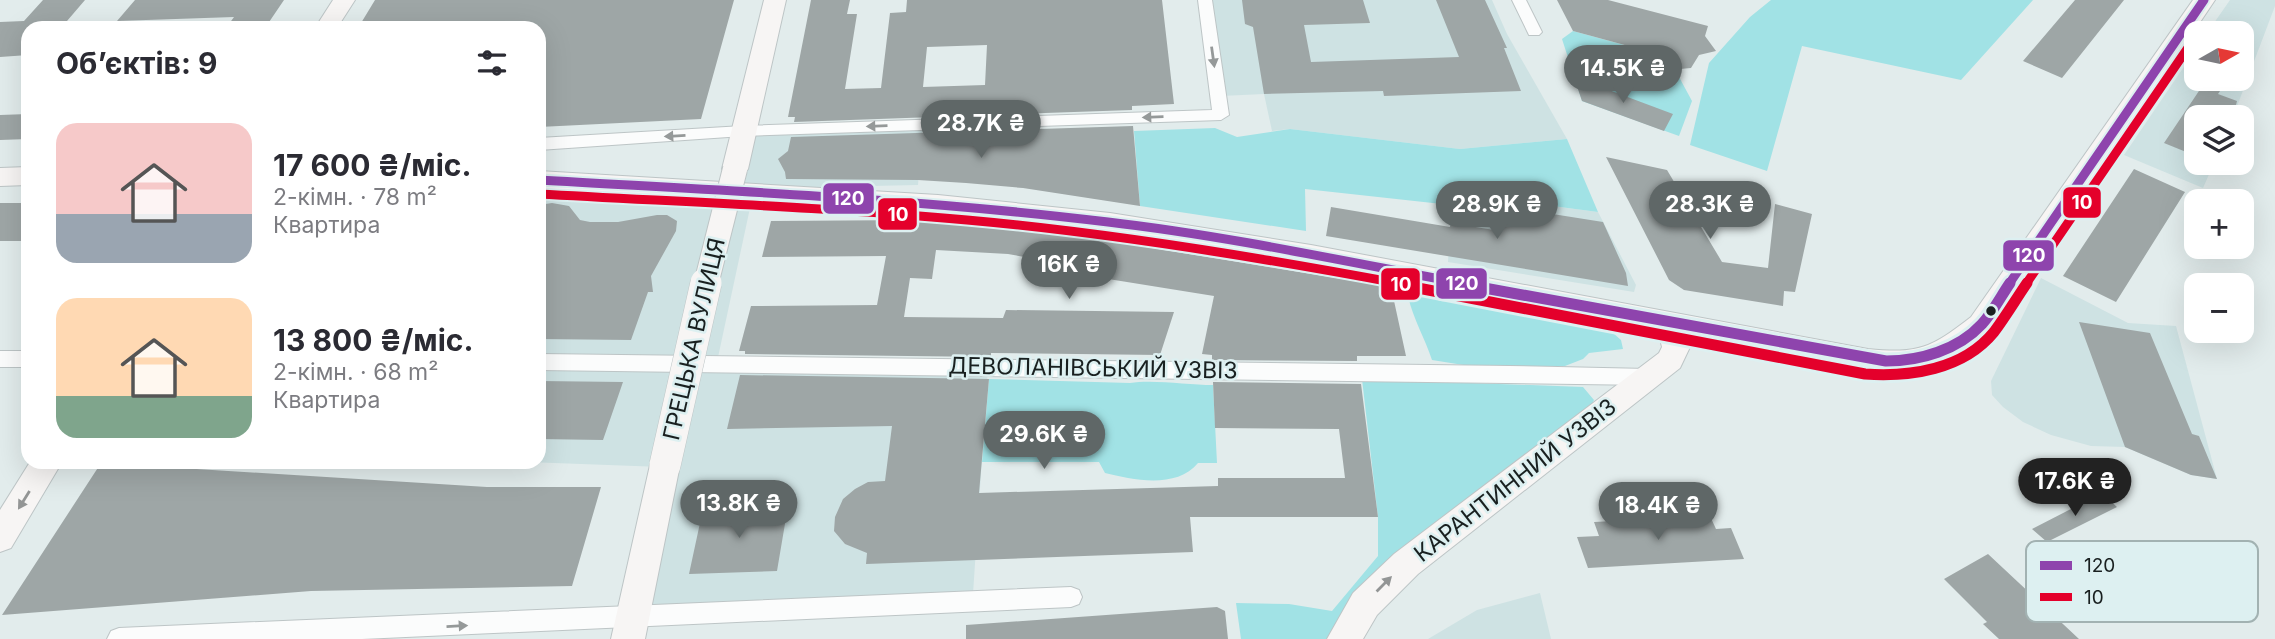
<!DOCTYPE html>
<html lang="uk">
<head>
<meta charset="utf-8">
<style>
	:root { --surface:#fff; --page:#f7f7f7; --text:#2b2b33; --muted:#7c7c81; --accent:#5f6767 }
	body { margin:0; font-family:Inter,sans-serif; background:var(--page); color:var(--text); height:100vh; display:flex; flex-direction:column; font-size:26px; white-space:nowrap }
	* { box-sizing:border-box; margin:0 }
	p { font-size:23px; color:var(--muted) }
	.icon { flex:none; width:38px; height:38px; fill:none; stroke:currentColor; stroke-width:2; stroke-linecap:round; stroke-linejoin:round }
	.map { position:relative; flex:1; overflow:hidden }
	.panel { position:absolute; left:21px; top:21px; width:525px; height:448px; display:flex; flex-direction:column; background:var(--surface); border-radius:21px; box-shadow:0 7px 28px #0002 }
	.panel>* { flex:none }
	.needle { width:46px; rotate:81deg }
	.fabs { position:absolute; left:2184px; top:21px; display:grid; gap:14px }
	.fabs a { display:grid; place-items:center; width:70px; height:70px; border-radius:14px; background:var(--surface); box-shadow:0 7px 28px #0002; font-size:35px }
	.price { position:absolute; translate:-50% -60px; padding:0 16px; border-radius:24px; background:var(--accent); color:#fff; font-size:23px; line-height:46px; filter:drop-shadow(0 2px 4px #0008) }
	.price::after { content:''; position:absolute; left:50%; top:42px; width:21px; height:16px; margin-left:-10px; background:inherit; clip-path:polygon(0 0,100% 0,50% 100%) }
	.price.active { background:#222; color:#fff }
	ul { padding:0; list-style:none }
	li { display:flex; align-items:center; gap:21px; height:175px; padding:0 35px }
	li span { display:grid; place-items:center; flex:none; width:196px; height:140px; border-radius:21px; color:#555 }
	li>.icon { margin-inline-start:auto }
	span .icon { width:84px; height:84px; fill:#fffc; stroke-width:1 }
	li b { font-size:30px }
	h2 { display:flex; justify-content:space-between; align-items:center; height:84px; padding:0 35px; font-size:30px }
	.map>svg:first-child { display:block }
</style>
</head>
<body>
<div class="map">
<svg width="2275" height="639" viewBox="0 0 2275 639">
	<rect width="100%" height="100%" fill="#e2ecec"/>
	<path fill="#cee2e3" d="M1207,0H1492L1507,34L1567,139L1460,149L1290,129L1272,131L1264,94L1221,96Z
		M2230,0H2275V6L2233,117H2196V163H2214L2203,188L2124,155L2196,49V79H2242V33H2207Z
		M923,125L918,185L733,189L746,132Z
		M539,183L753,194L717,362L539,361Z
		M1491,198L1598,212L1636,285L1634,292L1448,262L1451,205Z
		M2041,278L2128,323L2176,326L2217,479L2191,475L2125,447L2091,446L2051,435L2023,422L2003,407L1992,395L1991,381Z
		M688,364L988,367L973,594L635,610Z
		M539,365L683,366L662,467L527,462H539Z
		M1540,593L1551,639H1428L1477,610Z"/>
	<path fill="#a1e2e5" d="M1771,0H2033L1961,80L1802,46L1767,171L1690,145L1709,63L1750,17Z
		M1573,31L1672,58V64L1692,101L1679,136L1582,101L1562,39Z
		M1215,128L1237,137L1290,129L1460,149L1567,139L1598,212L1491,198L1451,205L1305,189L1306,231L1140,206L1134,131Z
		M1427,294L1459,295L1613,333L1621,340L1623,349L1589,353L1583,359L1565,366L1476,367L1432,360C1425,338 1413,319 1408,296Z
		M989,379L1130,383C1152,379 1189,385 1213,385L1217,463H1198C1177,489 1133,480 1105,473L1099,462H982Z
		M1362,379L1583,387L1594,400L1588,412L1335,639H1241L1236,603L1289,604L1332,611L1378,556V517Z"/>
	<path fill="#9ea6a6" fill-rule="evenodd" d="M43,0H85L61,28H28V55L0,57V22L24,21Z
		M135,0H284L265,28H226L234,17L117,21Z
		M375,0H734L701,119L539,127V28H358Z
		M811,0H850L847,14H857L845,89L881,88L890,13L906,12L907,0H1162L1174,104L1132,106V110L794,122L795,117H788ZM987,45L985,85L923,87L927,47Z
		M1242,0H1363L1370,23L1304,25L1311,62L1459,57L1436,0H1485L1507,48H1504L1521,91L1384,96L1383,91L1264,94L1253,27L1245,24Z
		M1557,0H1608L1708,26L1705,36L1716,51L1699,55L1691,68L1680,69L1672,64L1669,57L1573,31Z
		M2075,0H2124L2062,78L2023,61Z
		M1574,77L1673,114L1664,131L1582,101Z
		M2207,79H2228L2218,94L2237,101L2233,117H2196V156L2164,143Z
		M28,114V139L0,140V115Z
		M1133,126L1140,206L1023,188L966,183L918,180L786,179L785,172L778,159L788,151L791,137Z
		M1606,157L1667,170L1722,262L1768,268L1775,204L1812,214L1795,292L1784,291L1783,306L1684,290L1669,280Z
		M2134,169L2185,192L2116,302L2063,276Z
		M0,203H28V241H0Z
		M552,203L569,206L580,220L590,222H618L657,215H667L677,221L676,231L651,276L653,292H648L631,340L539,339V205Z
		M1495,205L1603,222L1626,273L1628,286L1326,236L1331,207L1450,227L1451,223L1494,230Z
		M918,220L1017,226L1391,287L1406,356H1357V361L1212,360V355L1202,354L1214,296L1071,273L1074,266L1008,254L936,250L932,279L910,278L904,317L1003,318L1006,310L1174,312L1160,355L991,353V357L745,354V351H739L751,306L877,305L886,256L762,257L771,221Z
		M2079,322L2150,333L2192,434L2199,436L2217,479L2191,475L2125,447Z
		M740,375L989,379L979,493L1218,486V478H1345L1339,429L1215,428L1213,382L1361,384L1378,517H1190L1193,552L866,564L867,553L845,544L834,531L835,517L843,499L855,489L868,482L885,481L892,426L727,429Z
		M539,381L623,382L603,440L539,439Z
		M101,463L487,487H601L572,586L311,591L2,615Z
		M2102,493L2117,507L2047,542L2032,529Z
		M788,506L777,571L689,574L703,509Z
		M1664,514L1666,518L1710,516L1716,529L1731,528L1744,559L1588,568L1577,537L1599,536L1594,522L1634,520L1633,516Z
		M1988,554L2079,639H1999L1983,624L1987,622L1944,579Z
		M1217,607L1225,611L1228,639H966V625Z"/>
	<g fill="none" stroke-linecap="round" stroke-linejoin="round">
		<g stroke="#bdc5c6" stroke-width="2">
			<path id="street" d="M1198,0H1212L1229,115L1221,120L743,136L539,150V138L743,126L1212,110Z
				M1512,0H1526L1542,32L1539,35H1529Z
				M0,351H28V367H0Z
				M539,354L1509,366L1648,369L1655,371L1658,377L1655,383L1648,385L539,370Z
				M1071,587L1079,590L1082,597L1079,604L1071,607L362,639H107L111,631L119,628Z"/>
		</g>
		<g stroke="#bdc5c6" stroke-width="2">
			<path id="secondary" d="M333,0H355L337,28H315Z
				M764,0H786L748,169L744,175L735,177L726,175L722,169Z
				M2193,0H2215L1991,333C1958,358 1929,374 1887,373L1688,337L1690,347L1680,368L1418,574L1377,615L1363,639H1327L1353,593L1394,554L1659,353L1662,347L1658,331C1476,296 1294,257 1111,231C922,205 729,200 539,189V171L938,195L1110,213L1311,245L1868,349C1919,354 1931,348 1971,317Z
				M28,167V185L0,186V168Z
				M665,452L676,456L680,465L645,639H611L650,465L654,456Z
				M30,462H62L11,548L0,552V510Z"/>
		</g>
		<use href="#street" fill="#fbfcfc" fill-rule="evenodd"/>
		<use href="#secondary" fill="#f7f5f4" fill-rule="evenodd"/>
		<g stroke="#bdc5c6" stroke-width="26" stroke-linecap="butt">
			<path id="secondary-bridge-far1" d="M706,284L735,169"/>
		</g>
		<g stroke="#bdc5c6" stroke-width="32" stroke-linecap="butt">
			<path id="secondary-bridge" d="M665,465L706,283"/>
		</g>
		<use href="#secondary-bridge-far1" stroke="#f7f5f4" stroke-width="24"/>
		<use href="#secondary-bridge" stroke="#f7f5f4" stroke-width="31"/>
		<g stroke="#ddf0f1" stroke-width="13">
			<path id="bus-1-far1" d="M539,180C729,191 919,199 1108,222C1228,236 1348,262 1466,284
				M2009,284L2204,0"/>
		</g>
		<g stroke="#ddf0f1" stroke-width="17">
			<path id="bus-1" d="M1457,283L1886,361C1920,361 1958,350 1982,324C1993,312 2001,296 2010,283"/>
		</g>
		<g stroke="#ddf0f1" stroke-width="13">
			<path id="bus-2-far1" d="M539,194C682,202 825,207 967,220C1113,233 1258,257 1402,284
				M2026,284L2196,36"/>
		</g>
		<g stroke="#ddf0f1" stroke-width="17">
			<path id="bus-2" d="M1392,283L1865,374C1910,377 1963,370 1994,332C2006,316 2016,299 2027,283"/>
		</g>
		<use href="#bus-1-far1" stroke="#8e44ad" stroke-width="9"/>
		<use href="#bus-1" stroke="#8e44ad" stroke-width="11"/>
		<use href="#bus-2-far1" stroke="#e4002b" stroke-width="9"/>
		<use href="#bus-2" stroke="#e4002b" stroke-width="11"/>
	</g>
	<defs><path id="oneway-solid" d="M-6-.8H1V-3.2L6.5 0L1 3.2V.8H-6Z" transform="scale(1.75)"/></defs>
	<g fill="#959999">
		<use href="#oneway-solid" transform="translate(1213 57) rotate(82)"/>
		<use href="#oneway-solid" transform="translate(1153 117) rotate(178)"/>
		<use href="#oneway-solid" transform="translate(877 126) rotate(178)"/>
		<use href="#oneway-solid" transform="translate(675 136) rotate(177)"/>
		<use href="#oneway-solid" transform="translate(457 626) rotate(-3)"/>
	</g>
	<g fill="#939595">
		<use href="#oneway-solid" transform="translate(24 500) rotate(122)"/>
		<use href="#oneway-solid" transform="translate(1384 584) rotate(-45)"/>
	</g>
	<circle fill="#192020" stroke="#ddf0f1" stroke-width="2.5" cx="1991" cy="311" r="6"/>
	<g text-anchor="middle" stroke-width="5" stroke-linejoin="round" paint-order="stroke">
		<g font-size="23" fill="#192020" stroke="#ddf0f1">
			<text transform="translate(694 339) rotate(-77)" y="8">ГРЕЦЬКА ВУЛИЦЯ</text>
			<text transform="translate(1093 368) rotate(1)" y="8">ДЕВОЛАНІВСЬКИЙ УЗВІЗ</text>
			<text transform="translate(1515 480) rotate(-38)" y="8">КАРАНТИННИЙ УЗВІЗ</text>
		</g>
	</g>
	<rect x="2026" y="541" width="232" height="81" rx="10" fill="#ddf0f1" stroke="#a2b2b2" stroke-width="2"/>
	<rect x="2040" y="561" width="32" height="9" fill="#8e44ad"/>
	<rect x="2040" y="593" width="32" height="8" fill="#e4002b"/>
	<g font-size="19" fill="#192020">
		<text x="2084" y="572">120</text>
		<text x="2084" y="604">10</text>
	</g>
	<g stroke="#ddf0f1" stroke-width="2.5">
		<rect x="822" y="182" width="53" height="33" rx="7" fill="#8e44ad"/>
		<rect x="2062" y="186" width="40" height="33" rx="7" fill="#e4002b"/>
		<rect x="877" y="197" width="41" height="34" rx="7" fill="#e4002b"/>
		<rect x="2002" y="239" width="53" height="33" rx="7" fill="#8e44ad"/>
		<rect x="1435" y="267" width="53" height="33" rx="7" fill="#8e44ad"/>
		<rect x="1380" y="267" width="41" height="34" rx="7" fill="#e4002b"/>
	</g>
	<g font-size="19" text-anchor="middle" font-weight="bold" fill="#fff">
		<text x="848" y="205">120</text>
		<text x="2082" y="209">10</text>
		<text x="898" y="221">10</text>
		<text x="2029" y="262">120</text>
		<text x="1462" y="290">120</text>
		<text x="1401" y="291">10</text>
	</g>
</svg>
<div class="fabs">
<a><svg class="needle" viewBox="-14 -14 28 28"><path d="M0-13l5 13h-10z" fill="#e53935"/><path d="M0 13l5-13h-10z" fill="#7c7c81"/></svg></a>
<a><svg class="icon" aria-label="layers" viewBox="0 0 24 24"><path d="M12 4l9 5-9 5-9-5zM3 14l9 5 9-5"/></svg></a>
<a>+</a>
<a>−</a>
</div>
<b class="price" style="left:1623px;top:105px">14.5K ₴</b>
<b class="price" style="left:981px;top:160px">28.7K ₴</b>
<b class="price" style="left:1497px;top:241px">28.9K ₴</b>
<b class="price" style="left:1710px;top:241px">28.3K ₴</b>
<b class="price" style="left:1069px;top:301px">16K ₴</b>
<b class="price" style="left:1044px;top:471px">29.6K ₴</b>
<b class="price active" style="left:2075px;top:518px">17.6K ₴</b>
<b class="price" style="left:739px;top:540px">13.8K ₴</b>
<b class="price" style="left:1658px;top:542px">18.4K ₴</b>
<section class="panel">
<h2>Об’єктів: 9<svg class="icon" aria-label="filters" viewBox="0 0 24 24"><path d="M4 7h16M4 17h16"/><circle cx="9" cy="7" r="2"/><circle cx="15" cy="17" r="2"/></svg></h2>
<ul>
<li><span style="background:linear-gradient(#f6c9c9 65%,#9aa5b1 0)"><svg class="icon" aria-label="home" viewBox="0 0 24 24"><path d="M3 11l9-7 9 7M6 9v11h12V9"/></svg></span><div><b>17 600 ₴/міс.</b><p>2-кімн. · 78 m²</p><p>Квартира</p></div></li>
<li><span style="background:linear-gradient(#ffd9b3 70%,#7fa58c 0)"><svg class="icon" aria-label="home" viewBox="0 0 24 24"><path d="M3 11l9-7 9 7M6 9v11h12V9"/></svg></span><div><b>13 800 ₴/міс.</b><p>2-кімн. · 68 m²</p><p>Квартира</p></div></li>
</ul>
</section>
</div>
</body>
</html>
